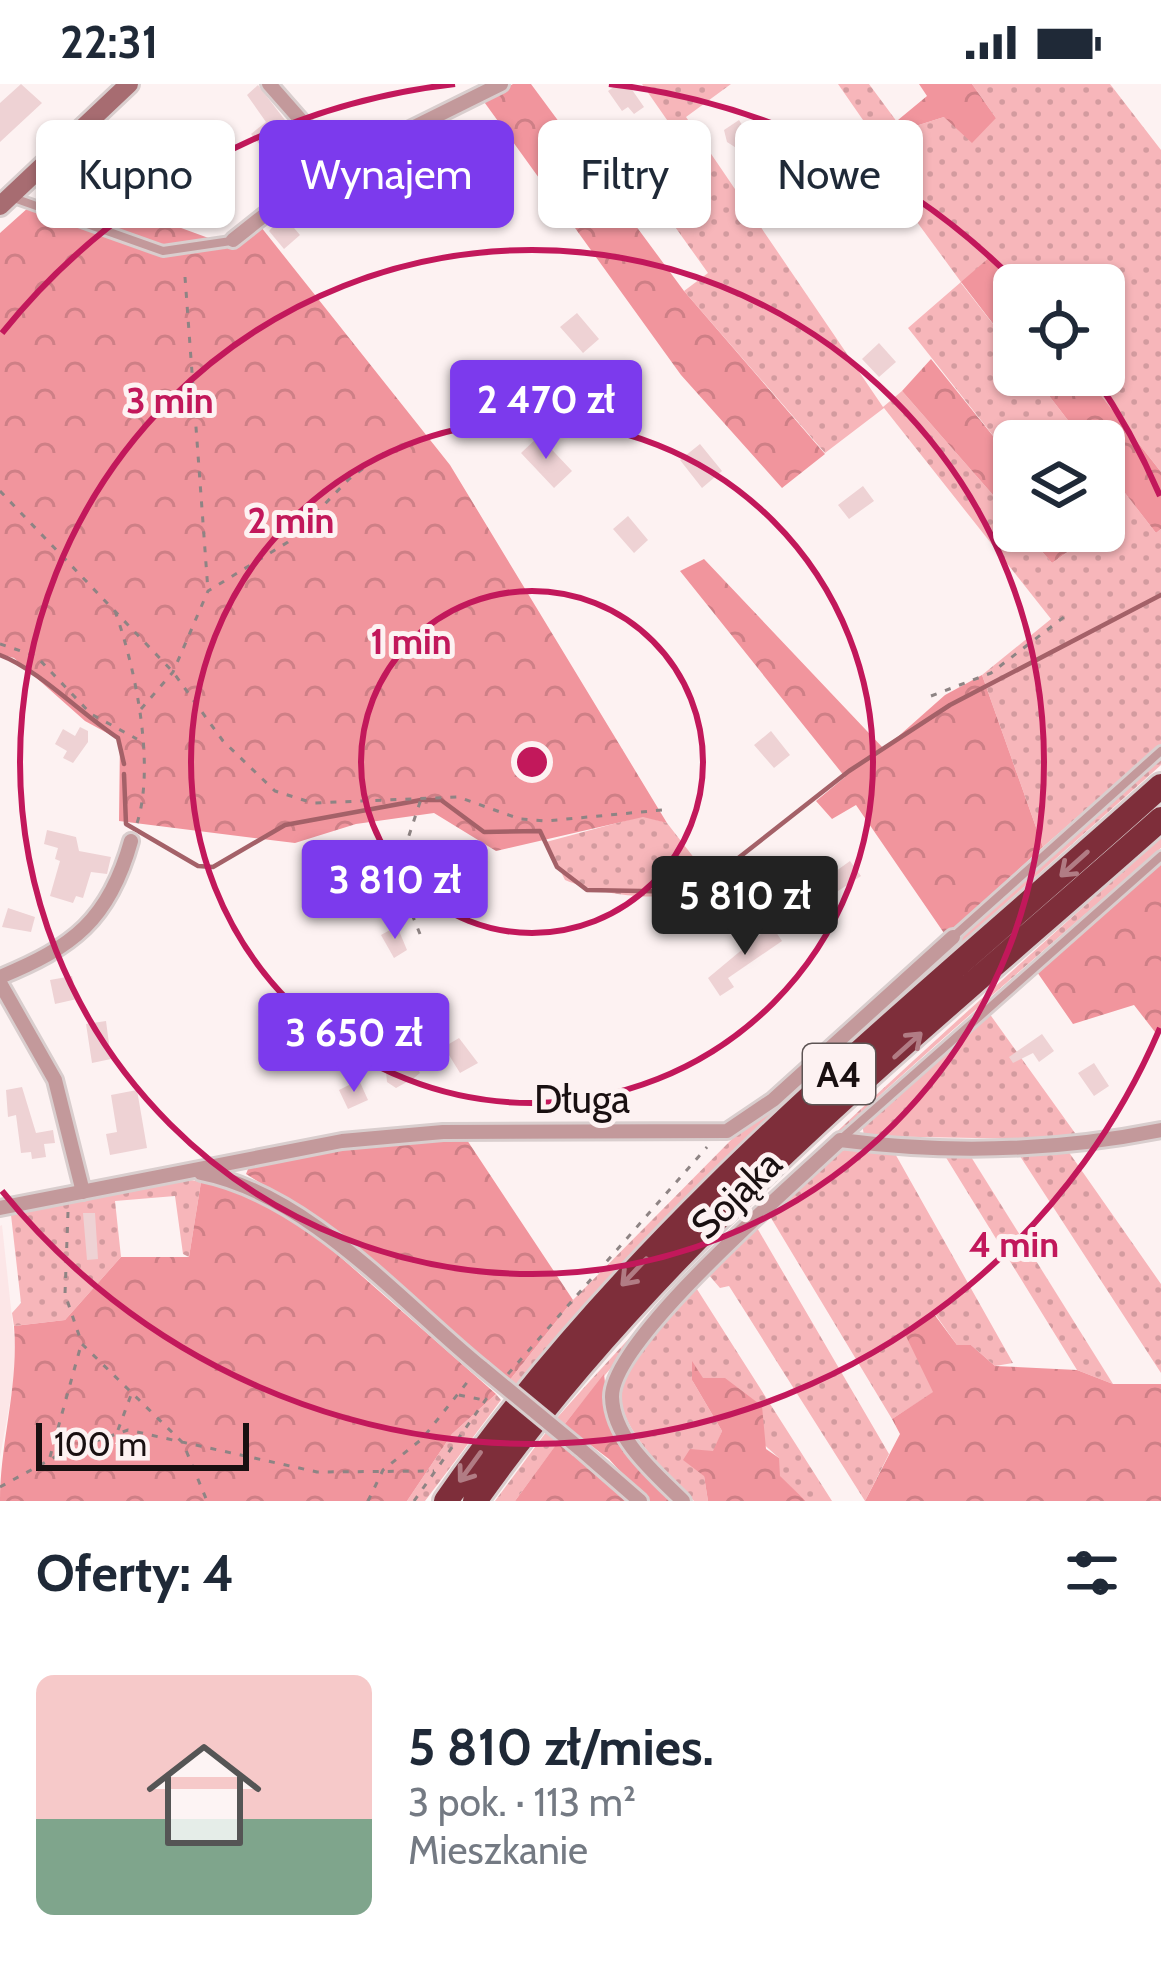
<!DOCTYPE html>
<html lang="pl">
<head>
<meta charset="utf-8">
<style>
	:root { --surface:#fff; --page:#f2f2f3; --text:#1f2937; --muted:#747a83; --line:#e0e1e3; --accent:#7c3aed }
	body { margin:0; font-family:Cabin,sans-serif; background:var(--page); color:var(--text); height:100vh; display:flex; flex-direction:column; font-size:45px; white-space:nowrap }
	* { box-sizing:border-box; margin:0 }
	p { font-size:39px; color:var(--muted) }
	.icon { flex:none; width:66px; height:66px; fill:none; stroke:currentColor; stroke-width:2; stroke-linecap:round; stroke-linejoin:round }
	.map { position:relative; height:1417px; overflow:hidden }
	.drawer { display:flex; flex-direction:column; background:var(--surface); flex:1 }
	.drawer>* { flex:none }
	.guide { position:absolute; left:36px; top:36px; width:1089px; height:108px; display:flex; gap:24px }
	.controls { position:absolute; left:993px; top:180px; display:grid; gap:24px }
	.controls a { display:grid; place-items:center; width:132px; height:132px; border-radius:18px; background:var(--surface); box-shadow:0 3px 9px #0004; font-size:60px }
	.scale { position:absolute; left:36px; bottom:30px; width:213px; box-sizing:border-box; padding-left:12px; border:6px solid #191011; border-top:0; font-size:33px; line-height:42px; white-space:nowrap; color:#191011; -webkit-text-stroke:9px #fdf2f2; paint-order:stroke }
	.price { position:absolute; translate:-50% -102px; padding:0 27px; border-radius:12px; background:var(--accent); color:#fff; font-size:39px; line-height:78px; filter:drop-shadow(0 3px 6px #0008) }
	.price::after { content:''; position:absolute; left:50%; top:72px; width:36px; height:27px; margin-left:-18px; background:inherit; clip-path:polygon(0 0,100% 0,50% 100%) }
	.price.active { background:#222; color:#fff }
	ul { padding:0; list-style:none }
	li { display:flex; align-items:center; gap:36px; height:300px; padding:0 36px }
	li+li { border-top:3px solid var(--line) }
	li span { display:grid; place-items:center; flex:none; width:336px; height:240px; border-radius:18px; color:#555 }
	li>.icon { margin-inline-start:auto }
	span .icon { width:144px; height:144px; fill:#fffc; stroke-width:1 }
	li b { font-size:51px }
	h2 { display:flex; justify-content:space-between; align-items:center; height:144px; padding:0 36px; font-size:51px }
	.pill { padding:0 42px; border-radius:18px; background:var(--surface); box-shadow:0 3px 9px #0004; font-size:42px; line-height:108px }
	.pill.active { background:var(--accent); color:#fff }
	.status { display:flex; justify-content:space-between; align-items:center; height:84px; padding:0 60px; background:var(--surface); direction:ltr }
	.status svg { height:33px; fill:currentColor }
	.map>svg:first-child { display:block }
</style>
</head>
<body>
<div class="status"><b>22:31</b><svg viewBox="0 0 49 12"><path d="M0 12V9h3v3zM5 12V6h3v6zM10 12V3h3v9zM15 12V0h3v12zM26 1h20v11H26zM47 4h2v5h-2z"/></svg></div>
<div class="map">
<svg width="1161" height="1417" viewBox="0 0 1161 1417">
	<defs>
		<pattern id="grass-dots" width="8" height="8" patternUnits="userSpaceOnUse" patternTransform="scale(3)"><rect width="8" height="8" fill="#f7b6ba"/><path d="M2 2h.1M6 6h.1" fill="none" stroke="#d39b9f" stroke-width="1.8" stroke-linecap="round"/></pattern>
		<pattern id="forest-crowns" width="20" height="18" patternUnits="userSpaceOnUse" patternTransform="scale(3)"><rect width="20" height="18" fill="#f1959d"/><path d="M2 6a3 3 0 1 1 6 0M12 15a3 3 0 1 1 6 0" fill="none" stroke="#ce7f86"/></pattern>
	</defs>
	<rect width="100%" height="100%" fill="#fdf2f2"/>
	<path fill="#fce6e7" d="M2,1141L17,1280L0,1373V1142Z"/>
	<path fill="url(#grass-dots)" d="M642,0H731L686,33L883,323L902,307L1014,435V447H1024L1052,479L1079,460L1070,447H1104V382L1156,449L1161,445V660L1043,763L982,591L1051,535L884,324L825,369L684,207L708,189L628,77L674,46Z
		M838,0H869L903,46L944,33L996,34L972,0H1110L1161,66V388L1085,291H1104V201H1016L992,171L961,199L1014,267V291H1033L1084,357H1014V378L908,244L961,198L851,48L863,36Z
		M1161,673V681C939,880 709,1074 515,1302L509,1297L573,1216L735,1052Z
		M643,732L667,739L712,797C678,823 603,812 565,796L546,758Z
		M1161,753V764C953,947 737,1123 564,1341L556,1335C741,1124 953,941 1161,753Z
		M989,929L1080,1056L864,1052L862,1039Z
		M857,1062L893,1066L1013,1279L995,1282L971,1261H957L935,1230L934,1308L892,1335L768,1129L838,1068Z
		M942,1067L968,1068L1113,1300L1077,1286Z
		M1068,1067L1161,1200V1289L1018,1069Z
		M186,1095L201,1098L189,1173L183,1170L175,1112L115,1117L121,1173L65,1236L14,1242L12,1229L21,1219L11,1131Z
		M756,1142L889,1370L865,1417L729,1202L720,1204L708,1190Z
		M695,1202L832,1417H806L779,1392V1374L692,1296L722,1347L704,1392L708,1417H694C593,1316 600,1301 695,1202Z
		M496,1310L501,1316L425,1417H407L452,1350Z
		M547,1347L559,1357L515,1417H495Z"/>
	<path fill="url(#forest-crowns)" d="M513,0H531L684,207L825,370L782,404L681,291L482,15Z
		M919,0H972L996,34L972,59L944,33L903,46L898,36L927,12Z
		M97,62L151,133L236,164L261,143L450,381L667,739L643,733L496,767L434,729L356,740L295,759L119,737L120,656L85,637L14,574L0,570V149Z
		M992,171L1016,201L1014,267L961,198Z
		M931,275L1014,378V435L902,307Z
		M1033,291H1085L1161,388V445L1156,449L1104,382V357H1084Z
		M1024,447H1070L1080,459L1052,479Z
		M704,475L884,665L945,611L982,591L1043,763L946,852L856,721L832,735L816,717L845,693L680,487Z
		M1161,777V947L1155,948L1134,921L1073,940L1037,888Z
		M465,1053L573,1216L509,1297L292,1119L246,1090L251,1078L387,1057Z
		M201,1098L236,1101L296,1134L496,1310L452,1350L407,1417H0C0,1358 19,1302 14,1242L65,1236L121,1173H189Z
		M934,1230L957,1261H971L995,1282L1077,1286L1113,1300H1161V1417H865L900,1350L892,1335L933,1308L903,1246Z
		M692,1277L703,1294H725L762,1322L766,1365L779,1374L780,1392L806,1417H708L704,1392L683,1376L690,1365L713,1367L722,1347L692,1296Z
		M604,1290L607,1316L675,1417H647L609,1375L564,1341Z
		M558,1358L627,1417H515Z"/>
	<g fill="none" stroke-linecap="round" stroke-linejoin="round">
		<path stroke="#a46168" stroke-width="4.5" d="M0,571C36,584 83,631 118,654L124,680
			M124,690L126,740L198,782L213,783L285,741L421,716
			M424,716H441L484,748L540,747L557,783L587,806L695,808L849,687L950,621L1161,511"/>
	</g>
	<path fill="#eed2d4" d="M21,0L42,19L0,58V19Z
		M618,0H628L644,23L634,30L628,23L622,27L608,7Z
		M258,1L288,40L260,61L251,50L266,38L247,11Z
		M739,36L753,59L741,67L727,58L724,46Z
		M147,74L177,111L182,81L195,80L203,92L178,111L189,124L179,133L151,99L145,103L132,87Z
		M101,76L113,89L87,111L76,98Z
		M283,131L300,151L284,165L269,147Z
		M577,229L599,255L583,269L560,243Z
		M879,259L896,278L879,293L862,275Z
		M539,352L572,387L554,404L521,369Z
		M700,360L722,387L702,404L680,376Z
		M863,402L874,417L849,435L838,421Z
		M628,432L648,456L634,469L613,445Z
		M80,643L88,647V658L73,679L63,674L67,667L55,660L63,645L75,652Z
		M771,647L790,671L774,684L754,661Z
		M47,746L76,753L79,767L111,773L107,790L91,788L83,814L76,812L73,819L50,812L60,777L55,775L58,764L44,760Z
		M850,777L861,792L832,811L822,797Z
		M792,796L805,814L800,817L805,824L792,833L773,807Z
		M8,824L35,833L31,848L2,843Z
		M767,835L782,857L728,894L734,903L720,912L708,894L762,849L757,842Z
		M397,842L407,866L394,874L381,851Z
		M72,892L77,915L55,920L50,896Z
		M106,937L111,975L92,979L86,940Z
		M1042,950L1054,967L1039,978L1033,969L1013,979L1009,973Z
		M459,954L478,979L460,989L444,963Z
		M412,975L420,989L414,994L396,1004L387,998L386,987Z
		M1094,979L1109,1002L1094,1012L1078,989Z
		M359,996L368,1016L348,1025L339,1006Z
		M22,1003L36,1049L53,1046L55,1059L44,1060L46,1073L32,1075L31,1068L21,1069L16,1031L8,1033L6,1006Z
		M137,1006L147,1064L110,1071L106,1050L117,1048L111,1011Z
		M83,1129H95L98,1175L87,1176Z"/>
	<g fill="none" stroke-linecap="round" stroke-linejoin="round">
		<g stroke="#d9cece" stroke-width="14">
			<path id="lane" d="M11,113L163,167L231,157
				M954,852L1161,667
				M841,1055L1161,772"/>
		</g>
		<g stroke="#d9cece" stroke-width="20">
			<path id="street" d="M269,0L335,75
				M233,156L335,75L378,61L501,0
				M0,893C73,863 109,836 131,757
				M0,899L55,996L83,1108
				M201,1089C308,1110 399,1216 482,1284
				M0,1124L342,1057L443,1048L727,1047L773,1016L953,853
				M579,1364L640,1417
				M683,1417C656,1390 613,1355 612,1313C611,1256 794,1100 840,1056C947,1070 1056,1067 1161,1046"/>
		</g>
		<g stroke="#d9cece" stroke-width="24">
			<path id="secondary" d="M0,122L129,0"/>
		</g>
		<g stroke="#d9cece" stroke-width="30">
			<path id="highway" d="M446,1417C639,1139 911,926 1161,702
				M475,1417C661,1153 922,947 1161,735"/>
		</g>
		<path stroke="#8e8484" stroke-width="3" stroke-dasharray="6 9" stroke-linecap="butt" d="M185,193L208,507
			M0,407L173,588L223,657L275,707L313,719L458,713L520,735L546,737L662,726
			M115,527C136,585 157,688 135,745
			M0,560L36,572L91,630L137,655
			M931,612L991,589L1064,533
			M141,625L173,588L208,507L288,458L349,395L384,369
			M420,850L396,791L422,712
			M68,1128L65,1210L82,1260L183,1359L207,1417
			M508,1290L707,1063
			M459,1311L484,1316
			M118,1346L131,1311
			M50,1373L81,1261
			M0,1403L64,1368L128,1346L317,1388L434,1387
			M368,1417L383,1386L422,1355L469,1296
			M414,1417L489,1311"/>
		<use href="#lane" stroke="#c3999b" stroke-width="8"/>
		<use href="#street" stroke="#c3999b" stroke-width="14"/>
		<use href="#secondary" stroke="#a76c71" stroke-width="18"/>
		<use href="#highway" stroke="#7e2e3a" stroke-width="24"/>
		<g stroke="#d9cece" stroke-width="20" stroke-linecap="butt">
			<path id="street-bridge" d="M482,1284L579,1364"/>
		</g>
		<use href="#street-bridge" stroke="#c3999b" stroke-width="14"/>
	</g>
	<defs><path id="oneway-shaft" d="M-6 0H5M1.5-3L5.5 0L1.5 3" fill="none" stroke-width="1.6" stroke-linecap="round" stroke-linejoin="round" transform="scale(3)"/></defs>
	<g stroke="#b17c84">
		<use href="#oneway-shaft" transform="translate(1074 780) rotate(138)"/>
		<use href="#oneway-shaft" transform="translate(908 961) rotate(-42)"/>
		<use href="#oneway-shaft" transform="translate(634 1188) rotate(133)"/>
		<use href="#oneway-shaft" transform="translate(470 1383) rotate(126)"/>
	</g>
	<g fill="none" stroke="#c2185b" stroke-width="6">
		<circle cx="532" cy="678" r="171"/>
		<circle cx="532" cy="678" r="341"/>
		<circle cx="532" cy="678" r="512"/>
		<path d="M1160 944A682 682 0 0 1 2 1107M2 249A682 682 0 0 1 455 0M609 0A682 682 0 0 1 1018 200M1094 292A682 682 0 0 1 1160 412"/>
	</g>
	<g text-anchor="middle" stroke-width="10" stroke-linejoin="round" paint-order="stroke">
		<rect fill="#fdf2f2" stroke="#5d5454" stroke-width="3" x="803" y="960" width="72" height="60" rx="9"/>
		<g font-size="36" font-weight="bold" fill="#191011">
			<text x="839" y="1003">A4</text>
		</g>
		<g font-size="39" fill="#191011" stroke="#fdf2f2">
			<text x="582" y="1029">Długa</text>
			<text transform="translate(736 1110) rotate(-44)" y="14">Sojąka</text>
		</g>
	</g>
	<circle cx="532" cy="678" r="18" fill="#c2185b" stroke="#fdf2f2" stroke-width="6"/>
	<g font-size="36" text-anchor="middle" font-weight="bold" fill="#c2185b" stroke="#fdf2f2" stroke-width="10" stroke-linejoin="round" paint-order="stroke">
		<text x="170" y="329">3 min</text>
		<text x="291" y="449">2 min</text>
		<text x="411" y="570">1 min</text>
		<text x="1014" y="1173">4 min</text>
	</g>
</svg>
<div class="controls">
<a><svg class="icon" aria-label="locate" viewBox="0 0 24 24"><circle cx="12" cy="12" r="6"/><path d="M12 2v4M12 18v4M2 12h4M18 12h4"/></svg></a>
<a><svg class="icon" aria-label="layers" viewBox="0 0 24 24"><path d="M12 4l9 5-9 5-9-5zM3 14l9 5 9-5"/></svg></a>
</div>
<div class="scale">100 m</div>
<b class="price" style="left:546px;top:378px">2 470 zł</b>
<b class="price" style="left:395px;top:858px">3 810 zł</b>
<b class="price active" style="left:745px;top:874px">5 810 zł</b>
<b class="price" style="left:354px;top:1011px">3 650 zł</b>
<div class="guide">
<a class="pill">Kupno</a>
<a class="pill active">Wynajem</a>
<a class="pill">Filtry</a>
<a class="pill">Nowe</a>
</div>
</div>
<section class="drawer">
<h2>Oferty: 4<svg class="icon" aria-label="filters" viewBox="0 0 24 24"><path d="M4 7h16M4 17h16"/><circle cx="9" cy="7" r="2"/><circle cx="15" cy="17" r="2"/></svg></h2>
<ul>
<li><span style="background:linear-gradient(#f6c9c9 60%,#7fa58c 0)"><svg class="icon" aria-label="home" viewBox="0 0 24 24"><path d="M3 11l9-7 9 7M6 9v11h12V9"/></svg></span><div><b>5 810 zł/mies.</b><p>3 pok. · 113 m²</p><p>Mieszkanie</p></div></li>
</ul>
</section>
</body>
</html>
